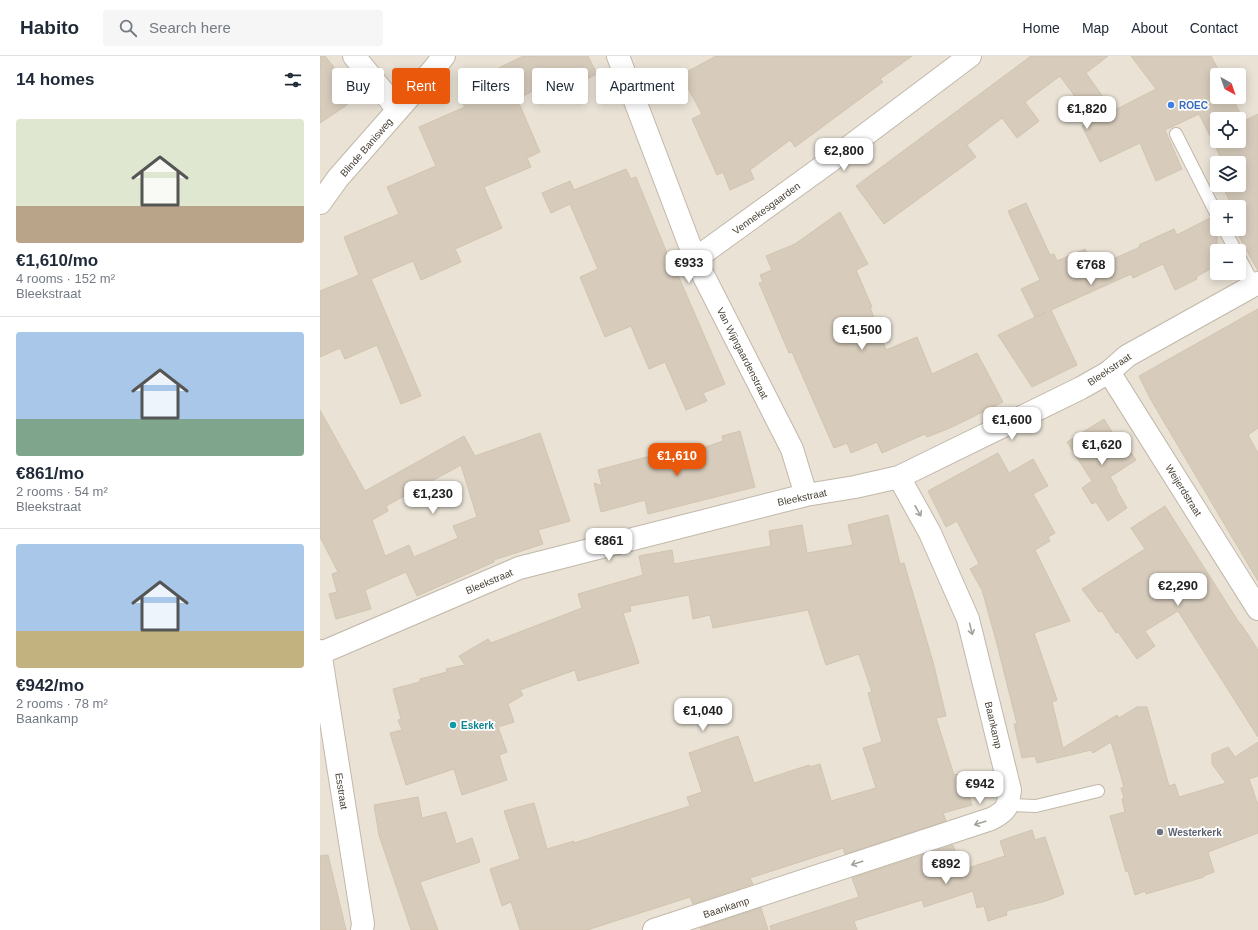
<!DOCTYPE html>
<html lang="en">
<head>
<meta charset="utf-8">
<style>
	:root { --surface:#fff; --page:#f6f6f7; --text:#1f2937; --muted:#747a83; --line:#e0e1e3; --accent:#ea580c }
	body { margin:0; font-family:Arial,sans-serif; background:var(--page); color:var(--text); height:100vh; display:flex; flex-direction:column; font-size:15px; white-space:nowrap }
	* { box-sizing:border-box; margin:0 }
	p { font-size:13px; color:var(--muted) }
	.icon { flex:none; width:22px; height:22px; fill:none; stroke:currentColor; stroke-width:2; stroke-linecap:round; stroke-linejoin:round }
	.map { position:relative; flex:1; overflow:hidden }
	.panel { display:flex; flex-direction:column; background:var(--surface); width:320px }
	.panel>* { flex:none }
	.guide { position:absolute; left:12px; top:12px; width:380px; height:36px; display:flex; gap:8px }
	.needle { width:26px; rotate:140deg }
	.fabs { position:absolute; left:890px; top:12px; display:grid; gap:8px }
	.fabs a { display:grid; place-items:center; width:36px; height:36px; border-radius:4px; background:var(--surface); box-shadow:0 2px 10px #0003; font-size:20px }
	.price { position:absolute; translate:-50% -34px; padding:0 9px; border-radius:8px; background:#fff; color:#222; font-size:13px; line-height:26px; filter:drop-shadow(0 1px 2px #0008) }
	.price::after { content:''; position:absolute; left:50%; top:24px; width:12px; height:9px; margin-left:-6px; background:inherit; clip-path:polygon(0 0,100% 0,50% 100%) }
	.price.on { background:var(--accent); color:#fff }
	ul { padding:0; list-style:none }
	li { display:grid; align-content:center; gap:8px; height:212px; padding:0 16px }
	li+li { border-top:1px solid var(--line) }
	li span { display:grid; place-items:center; height:124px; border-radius:4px; color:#555 }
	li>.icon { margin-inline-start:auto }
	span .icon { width:72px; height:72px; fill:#fffc; stroke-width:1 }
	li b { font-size:17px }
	h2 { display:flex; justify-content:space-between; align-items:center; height:48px; padding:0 16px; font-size:17px }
	.tag { padding:0 14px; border-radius:4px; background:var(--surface); box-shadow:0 2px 10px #0003; font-size:14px; line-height:36px }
	.tag.on { background:var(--accent); color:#fff }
	header { display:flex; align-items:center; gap:24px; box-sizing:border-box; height:56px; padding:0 20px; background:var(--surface); border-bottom:1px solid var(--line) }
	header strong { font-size:19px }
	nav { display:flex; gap:22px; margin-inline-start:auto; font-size:14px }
	.search { width:280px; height:36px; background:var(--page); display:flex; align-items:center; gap:10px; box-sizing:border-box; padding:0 14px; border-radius:4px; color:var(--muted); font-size:15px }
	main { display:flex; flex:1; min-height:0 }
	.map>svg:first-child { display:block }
</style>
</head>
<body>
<header>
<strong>Habito</strong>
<div class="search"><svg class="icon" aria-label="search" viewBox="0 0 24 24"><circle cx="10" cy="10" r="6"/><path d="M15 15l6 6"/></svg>Search here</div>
<nav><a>Home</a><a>Map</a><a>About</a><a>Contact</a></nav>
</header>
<main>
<section class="panel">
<h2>14 homes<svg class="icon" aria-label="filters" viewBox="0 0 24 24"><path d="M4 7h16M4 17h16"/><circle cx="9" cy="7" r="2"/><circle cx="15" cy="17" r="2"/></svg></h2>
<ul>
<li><span style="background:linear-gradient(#dfe7d0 70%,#b9a48a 0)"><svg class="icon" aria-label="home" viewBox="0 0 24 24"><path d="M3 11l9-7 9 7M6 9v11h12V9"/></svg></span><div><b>€1,610/mo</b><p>4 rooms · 152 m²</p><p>Bleekstraat</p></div></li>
<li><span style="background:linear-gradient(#a9c7e8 70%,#7fa58c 0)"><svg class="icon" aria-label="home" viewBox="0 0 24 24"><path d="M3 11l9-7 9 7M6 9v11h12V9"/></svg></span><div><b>€861/mo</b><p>2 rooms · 54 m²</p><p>Bleekstraat</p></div></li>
<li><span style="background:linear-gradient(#a9c7e8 70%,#c2b280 0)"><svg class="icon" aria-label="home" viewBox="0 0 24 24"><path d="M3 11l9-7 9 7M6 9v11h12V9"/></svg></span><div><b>€942/mo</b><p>2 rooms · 78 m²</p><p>Baankamp</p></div></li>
</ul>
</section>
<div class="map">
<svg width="938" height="874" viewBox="0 0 938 874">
	<rect width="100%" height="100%" fill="#f4f0e7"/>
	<path fill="#e9e2d5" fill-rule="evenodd" d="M0,0H938V874H0ZM897,19H919V41H897ZM897,63H919V85H897ZM897,107H919V129H897ZM897,151H919V173H897ZM897,195H919V217H897Z"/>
	<path fill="#d7ccbc" stroke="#d2c4ae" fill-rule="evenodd" d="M0,0H5L32,34L22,41L27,49L0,67Z
		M203,0H268L277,18L239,37L233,25L197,43L220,96L207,102L211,111L164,131L182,172L135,193L141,206L101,224L93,205L51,223L101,340L81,348L57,289L25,303L20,292L0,301V235L39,219L24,181L79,158L67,131L116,110L99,71L145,51L138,40L171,16Z
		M396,0H592L560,23L563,26L475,91L470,84L430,114L434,123L410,134L403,116L397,119L372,63L382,58L361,19Z
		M711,0H788L766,17L793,55L836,33L811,0H891L901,19H897V41H912L924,65L938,58V215L915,173H919V151H911L912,150L902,129H919V107H897V120L890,104L900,100L879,58L845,74L862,113L836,125L820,87L780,106L762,70L773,65L740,20L705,46L719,65L697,82L682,62L647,89L656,101L564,168L536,130ZM897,63H919V85H897Z
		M306,113L311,123L316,121L353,212H355L405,328L383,337L387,345L366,354L345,306L329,313L311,270L285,281L260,221L278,213L250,148L231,157L222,137L250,125L254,134Z
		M706,147L730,199L734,198L737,205L765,193L767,197L769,196L775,211L820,191L819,189L854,173L857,179L890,162L893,165L897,166V209L876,221L877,223L855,234L843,208L813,222L811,218L731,254L757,309L712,331L678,279L726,256L715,261L701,233L720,224L688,155Z
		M520,156L548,208L536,214L552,251H550L566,294L597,281L612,318L657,297L683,346L630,372L607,381L605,378L562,397L557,386L531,397L527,387L514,392L472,296L469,297L439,227L443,226L440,219L452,214L446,200L475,188Z
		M938,253V372L928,379L938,397V525L831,344L819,320Z
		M0,354L45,435L144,380L155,400L220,377L250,465L218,474L223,488L174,504V506L97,540L86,516L45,534L51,553L16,563L9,538L17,536L12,518L18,516L0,481ZM141,409L157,461L133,470L138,482L94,501L89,489L65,500L52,464L68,455L66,450Z
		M784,363L797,384L801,382L816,404L790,421L797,432L796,433L807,452L788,465L776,446L772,448L762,432L772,425L747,386Z
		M420,375L435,431L328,458L325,444L281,456L274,427L282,430L278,414L349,395L351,403L403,385L402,380Z
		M678,397L689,417L713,403L728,430L713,438L735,477L728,481L730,485L715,494L750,565L714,577L737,644L732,646L743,692L797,659L799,662L817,651H827L849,730L855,728L859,741L906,727L892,708V698L908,691L915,701L938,686V720L929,723L938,749V777L888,796L894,816L883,820L884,821L826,838L825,835L815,839L808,815L806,816L790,760L805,756L802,743L804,742L801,732L804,731L791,686L773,697L771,694L717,707L715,700L702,702L694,668H697L676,584L662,534L650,513L659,508L637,465L626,471L608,435Z
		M845,450L920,568H921L938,594V681L858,555L825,575L835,590L817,603L798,576L796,577L782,555L779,556L762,533L825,493L811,472Z
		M568,459L580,508L584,507L613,606L626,660L616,662L634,719L642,717L652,749L623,757L626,765L525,798L523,792L430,822L433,828L373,848L370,841L267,874H200L191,846L182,850L170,813L200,803L184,755L214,747L227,793L254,785V787L370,750L367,741L382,736L369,697L418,680L434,727L489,709L490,711L500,708L511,745L556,732L543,692L562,686L548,637L552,636L539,598L506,609L488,554L393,572L390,559L373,563L369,539L310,550L311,555L303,557L319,607L258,625L255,614L200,634L203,639L188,648L194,666L178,671L187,696L179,699L187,724L142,739L134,713L86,729L70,677L82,674L78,664L81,663L73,633L100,626V623L127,616L126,613L145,609L139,600L168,583L171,587L262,552L258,538L323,519L319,500L352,494L354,508L451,490L449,475L482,469L487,497L533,489L528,469Z
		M98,741L102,762L126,756L136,788L152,782L160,806L100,826L118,874H91L59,779L54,749Z
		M712,774L715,784L725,781L744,838L726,845L686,855L687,859L668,865L664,850L657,852L653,835L604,851L602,844L534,865L537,874H451L450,870L539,841L532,822L633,789L642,814L685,800L680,785Z
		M8,799L26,874H0V800Z
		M441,852L448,874H381L380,872Z"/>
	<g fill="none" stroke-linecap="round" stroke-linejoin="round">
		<g stroke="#c1b8a9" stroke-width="14">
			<path id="service" d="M856,78L897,159
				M904,173L916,195
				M919,201L934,229
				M688,749L716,750L778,735"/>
		</g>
		<g stroke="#c1b8a9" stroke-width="24">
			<path id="minor" d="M34,0L78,54
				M298,0L375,203L472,393L486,439
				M0,147L18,122L112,15L124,0
				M375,203L509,106L650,0
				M789,316L938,553
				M0,595L43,868L42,874
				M1,597L199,512L486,439L535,431L579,421L761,332L789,316L807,300L938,227
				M334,874L671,763C687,755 688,751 690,734L648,563L610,477L579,421"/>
		</g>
		<use href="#service" stroke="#fff" stroke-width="12"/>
		<use href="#minor" stroke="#fff" stroke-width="22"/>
	</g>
	<defs><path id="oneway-shaft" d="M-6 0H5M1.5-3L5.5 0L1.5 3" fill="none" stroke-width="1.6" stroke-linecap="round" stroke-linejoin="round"/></defs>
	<g stroke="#a4a09a">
		<use href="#oneway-shaft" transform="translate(598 455) rotate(61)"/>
		<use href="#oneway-shaft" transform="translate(651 573) rotate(76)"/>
		<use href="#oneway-shaft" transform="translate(660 767) rotate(162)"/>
		<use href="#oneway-shaft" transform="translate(537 807) rotate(162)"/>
	</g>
	<circle fill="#3f7fe0" stroke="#fff" stroke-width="1.5" cx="851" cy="49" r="4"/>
	<circle fill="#0f9aa8" stroke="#fff" stroke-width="1.5" cx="133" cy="669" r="4"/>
	<circle fill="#6b7280" stroke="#fff" stroke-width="1.5" cx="840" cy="776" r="4"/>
	<g text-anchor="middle" stroke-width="3.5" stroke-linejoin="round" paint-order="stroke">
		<g font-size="10" font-weight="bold" fill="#366cbe" stroke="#fff" text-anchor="start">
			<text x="859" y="53">ROEC</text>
		</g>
		<g font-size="10" fill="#484135" stroke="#fff">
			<text transform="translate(46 91) rotate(-49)" y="4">Blinde Banisweg</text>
			<text transform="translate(446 152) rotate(-36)" y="4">Vennekesgaarden</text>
			<text transform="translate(423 297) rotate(63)" y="4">Van Wijngaardenstraat</text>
			<text transform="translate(789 313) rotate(-34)" y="4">Bleekstraat</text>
			<text transform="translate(864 434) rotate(58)" y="4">Weijerdstraat</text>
			<text transform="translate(482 441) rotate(-12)" y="4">Bleekstraat</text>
			<text transform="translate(169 525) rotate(-23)" y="4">Bleekstraat</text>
			<text transform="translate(674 669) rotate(77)" y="4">Baankamp</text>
			<text transform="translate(22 735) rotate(81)" y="4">Esstraat</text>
			<text transform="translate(406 851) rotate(-18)" y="4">Baankamp</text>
		</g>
		<g font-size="10" font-weight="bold" fill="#0d838f" stroke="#fff" text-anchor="start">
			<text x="141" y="673">Eskerk</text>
		</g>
		<g font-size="10" font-weight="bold" fill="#5b616d" stroke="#fff" text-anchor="start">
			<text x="848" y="780">Westerkerk</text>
		</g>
	</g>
</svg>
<div class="fabs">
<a><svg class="needle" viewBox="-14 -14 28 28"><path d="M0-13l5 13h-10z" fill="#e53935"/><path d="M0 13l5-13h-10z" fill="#747a83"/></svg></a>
<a><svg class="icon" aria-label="locate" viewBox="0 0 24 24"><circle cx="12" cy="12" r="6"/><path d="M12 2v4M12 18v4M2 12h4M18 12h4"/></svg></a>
<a><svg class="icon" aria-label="layers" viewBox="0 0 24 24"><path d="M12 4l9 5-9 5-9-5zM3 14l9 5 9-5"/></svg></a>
<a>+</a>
<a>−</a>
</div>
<b class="price" style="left:767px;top:74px">€1,820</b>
<b class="price" style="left:524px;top:116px">€2,800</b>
<b class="price" style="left:369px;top:228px">€933</b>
<b class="price" style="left:771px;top:230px">€768</b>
<b class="price" style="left:542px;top:295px">€1,500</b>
<b class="price" style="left:692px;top:385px">€1,600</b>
<b class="price" style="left:782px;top:410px">€1,620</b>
<b class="price on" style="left:357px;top:421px">€1,610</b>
<b class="price" style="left:113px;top:459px">€1,230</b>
<b class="price" style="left:289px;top:506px">€861</b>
<b class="price" style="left:858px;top:551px">€2,290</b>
<b class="price" style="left:383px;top:676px">€1,040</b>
<b class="price" style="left:660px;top:749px">€942</b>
<b class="price" style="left:626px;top:829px">€892</b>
<div class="guide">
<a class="tag">Buy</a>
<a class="tag on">Rent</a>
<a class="tag">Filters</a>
<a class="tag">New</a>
<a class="tag">Apartment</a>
</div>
</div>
</main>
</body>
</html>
